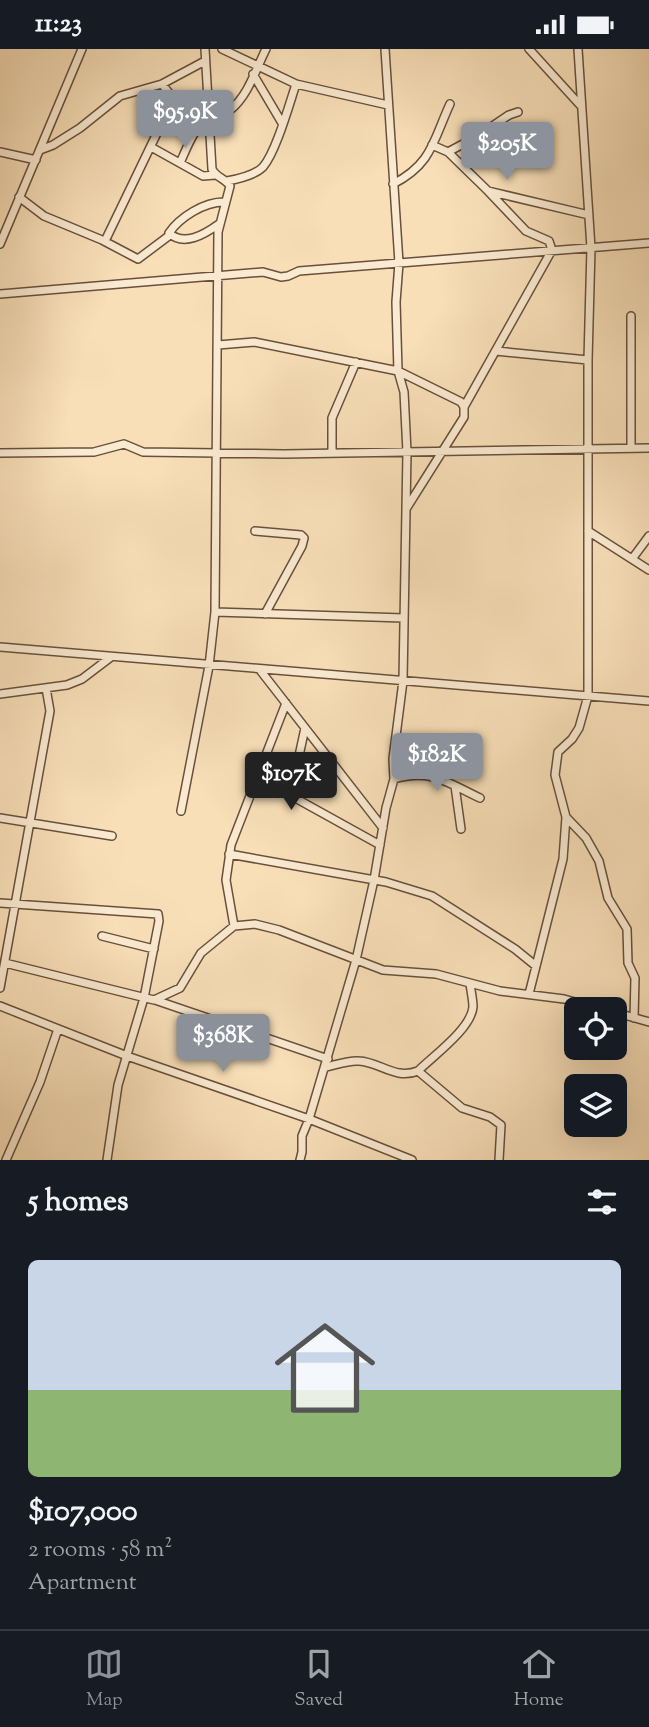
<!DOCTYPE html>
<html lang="en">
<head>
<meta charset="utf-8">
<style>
	:root { --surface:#171b24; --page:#242831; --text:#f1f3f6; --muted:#9ea1a6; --line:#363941; --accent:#8c9099 }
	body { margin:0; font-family:"Sorts Mill Goudy",serif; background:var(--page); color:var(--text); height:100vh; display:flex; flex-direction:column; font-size:26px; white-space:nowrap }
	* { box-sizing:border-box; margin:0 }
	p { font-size:23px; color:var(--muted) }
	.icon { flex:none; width:38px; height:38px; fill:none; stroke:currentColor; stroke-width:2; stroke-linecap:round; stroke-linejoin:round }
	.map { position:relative; height:1111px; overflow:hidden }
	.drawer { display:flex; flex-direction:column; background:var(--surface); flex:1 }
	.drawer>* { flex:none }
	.tools { position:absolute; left:564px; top:948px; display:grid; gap:14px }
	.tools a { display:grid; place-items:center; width:63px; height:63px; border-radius:10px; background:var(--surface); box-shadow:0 7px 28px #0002; font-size:35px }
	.price { position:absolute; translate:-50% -60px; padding:0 16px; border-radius:7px; background:var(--accent); color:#fff; font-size:23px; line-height:46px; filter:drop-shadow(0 2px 4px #0008) }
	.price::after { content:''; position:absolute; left:50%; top:42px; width:21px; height:16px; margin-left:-10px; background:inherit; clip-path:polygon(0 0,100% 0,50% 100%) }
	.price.active { background:#222; color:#fff }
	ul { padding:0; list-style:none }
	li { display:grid; align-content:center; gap:14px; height:371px; padding:0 28px }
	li+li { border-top:2px solid var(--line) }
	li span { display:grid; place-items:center; height:217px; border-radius:10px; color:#555 }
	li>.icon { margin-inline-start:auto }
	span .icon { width:126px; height:126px; fill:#fffc; stroke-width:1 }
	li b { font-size:30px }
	h2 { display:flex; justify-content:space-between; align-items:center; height:84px; padding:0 28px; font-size:30px }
	.status { display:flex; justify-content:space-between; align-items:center; height:49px; padding:0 35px; background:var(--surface); direction:ltr }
	.status svg { height:19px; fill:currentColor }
	.tabs { display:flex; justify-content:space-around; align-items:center; height:98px; border-top:2px solid var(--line); background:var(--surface); font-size:19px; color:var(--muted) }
	.tabs a { display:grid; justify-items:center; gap:4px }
	.tabs .active { color:var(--accent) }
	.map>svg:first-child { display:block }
</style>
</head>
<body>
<div class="status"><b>11:23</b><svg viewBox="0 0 49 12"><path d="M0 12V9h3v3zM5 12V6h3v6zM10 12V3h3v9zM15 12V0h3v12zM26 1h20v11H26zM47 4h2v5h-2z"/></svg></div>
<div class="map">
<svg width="649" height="1111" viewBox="0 0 649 1111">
	<rect width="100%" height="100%" fill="#f8dfb8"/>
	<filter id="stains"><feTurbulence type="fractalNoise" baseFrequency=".00286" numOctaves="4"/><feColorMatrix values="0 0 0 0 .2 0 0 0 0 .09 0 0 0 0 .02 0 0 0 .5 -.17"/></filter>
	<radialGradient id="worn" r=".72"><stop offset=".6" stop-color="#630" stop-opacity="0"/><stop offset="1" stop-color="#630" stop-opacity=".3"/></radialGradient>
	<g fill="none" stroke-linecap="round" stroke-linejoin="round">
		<g stroke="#69503b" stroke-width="10">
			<path id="minor" d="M222,0L296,35L388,56
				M529,0L580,56
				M253,25L282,74
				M432,96L448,103L488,142L589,166
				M151,98L203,127L215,126
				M40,101L53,96L80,79L120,47L162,35L205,12
				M0,103L36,111
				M448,103L478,87L509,66L518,63
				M180,114C187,99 194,77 210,69C216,66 224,66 230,61C248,47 256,20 266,0
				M227,132C238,130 255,126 263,118C276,103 289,56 296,35
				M393,135C432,115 433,92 450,55
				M19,148L44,167L102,191L138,210L170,186
				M219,175C205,185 184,198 169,184C180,168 204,153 224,153
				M105,192L171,55L172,48L162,35
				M0,195L82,0
				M0,245L263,223L281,228L288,227L299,222L649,194
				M631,267V399
				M218,296L254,293L398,322L461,353L464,358V368L406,460
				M496,302L588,311
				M464,358L552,201L549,192L526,182L488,142
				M0,404L94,403L124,395L143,403L284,405L649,399
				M332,404V369L356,313
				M255,482L301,486L304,489L302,497L265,565
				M588,482L649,521
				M632,510L649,487
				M215,563L404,569
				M0,598L649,652
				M260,621L383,779
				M0,645L67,636L82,630L111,608
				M305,679L291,744L297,750L380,796
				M394,730C431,719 448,734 480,749
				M455,737L461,780
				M181,762L209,617L215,563L218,183L230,137C225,129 216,129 212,120L205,0
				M566,768L586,789L599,812L608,849L627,880L628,914L635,929L634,969
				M0,769L112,787
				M229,805L386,833L432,847L515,900L536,917
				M0,854L158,865L159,872L144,949L118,1036L107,1111
				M234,877L226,831L231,796L286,654
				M102,887L154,900
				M5,914L154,951L180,939L201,904L234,877L255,875L279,881L383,921L436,925L500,942L564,950L604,961
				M0,939L50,662L46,639
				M529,945L563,810L566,768L555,726L558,703L572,690L579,679L588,647V311L591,199L578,0
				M155,951L328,1010
				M0,957L127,1007L309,1070L412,1111
				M614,963L649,973
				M326,1018C336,1016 348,1011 359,1012C380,1013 395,1031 418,1022C433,1007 471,980 473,958C473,951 471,942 470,935
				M418,1022L462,1059L490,1068L501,1076L499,1111
				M6,1111L40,1033L58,980
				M300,1111L302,1103V1087L309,1070L356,911L374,831L386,759L394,730L393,710L403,632L407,403L404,343L398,322L396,253L399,214L385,0"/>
		</g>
		<use href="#minor" stroke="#faead1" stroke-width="7"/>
	</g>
	<rect width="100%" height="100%" filter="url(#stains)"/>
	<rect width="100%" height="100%" fill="url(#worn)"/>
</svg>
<div class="tools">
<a><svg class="icon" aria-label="locate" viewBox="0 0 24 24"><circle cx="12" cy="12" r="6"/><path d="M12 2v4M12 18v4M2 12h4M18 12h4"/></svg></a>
<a><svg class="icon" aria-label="layers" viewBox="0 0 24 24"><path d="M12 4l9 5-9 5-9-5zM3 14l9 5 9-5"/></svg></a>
</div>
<b class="price" style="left:185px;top:101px">$95.9K</b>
<b class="price" style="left:507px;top:133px">$205K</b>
<b class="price" style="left:437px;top:744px">$182K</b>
<b class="price active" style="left:291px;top:763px">$107K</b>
<b class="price" style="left:223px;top:1025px">$368K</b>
</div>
<section class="drawer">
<h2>5 homes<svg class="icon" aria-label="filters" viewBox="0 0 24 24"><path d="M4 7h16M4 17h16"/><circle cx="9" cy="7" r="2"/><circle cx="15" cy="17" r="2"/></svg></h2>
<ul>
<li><span style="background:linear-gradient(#c9d6e8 60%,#8fb573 0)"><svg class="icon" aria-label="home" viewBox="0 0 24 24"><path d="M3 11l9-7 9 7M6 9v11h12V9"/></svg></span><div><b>$107,000</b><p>2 rooms · 58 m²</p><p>Apartment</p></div></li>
</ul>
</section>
<nav class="tabs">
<a class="active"><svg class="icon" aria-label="map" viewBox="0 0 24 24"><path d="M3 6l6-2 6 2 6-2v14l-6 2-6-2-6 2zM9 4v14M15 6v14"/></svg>Map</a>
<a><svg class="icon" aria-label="saved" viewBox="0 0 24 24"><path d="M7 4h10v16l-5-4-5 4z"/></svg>Saved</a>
<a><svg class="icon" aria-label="home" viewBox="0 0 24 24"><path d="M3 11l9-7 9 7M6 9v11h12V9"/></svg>Home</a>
</nav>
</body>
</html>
